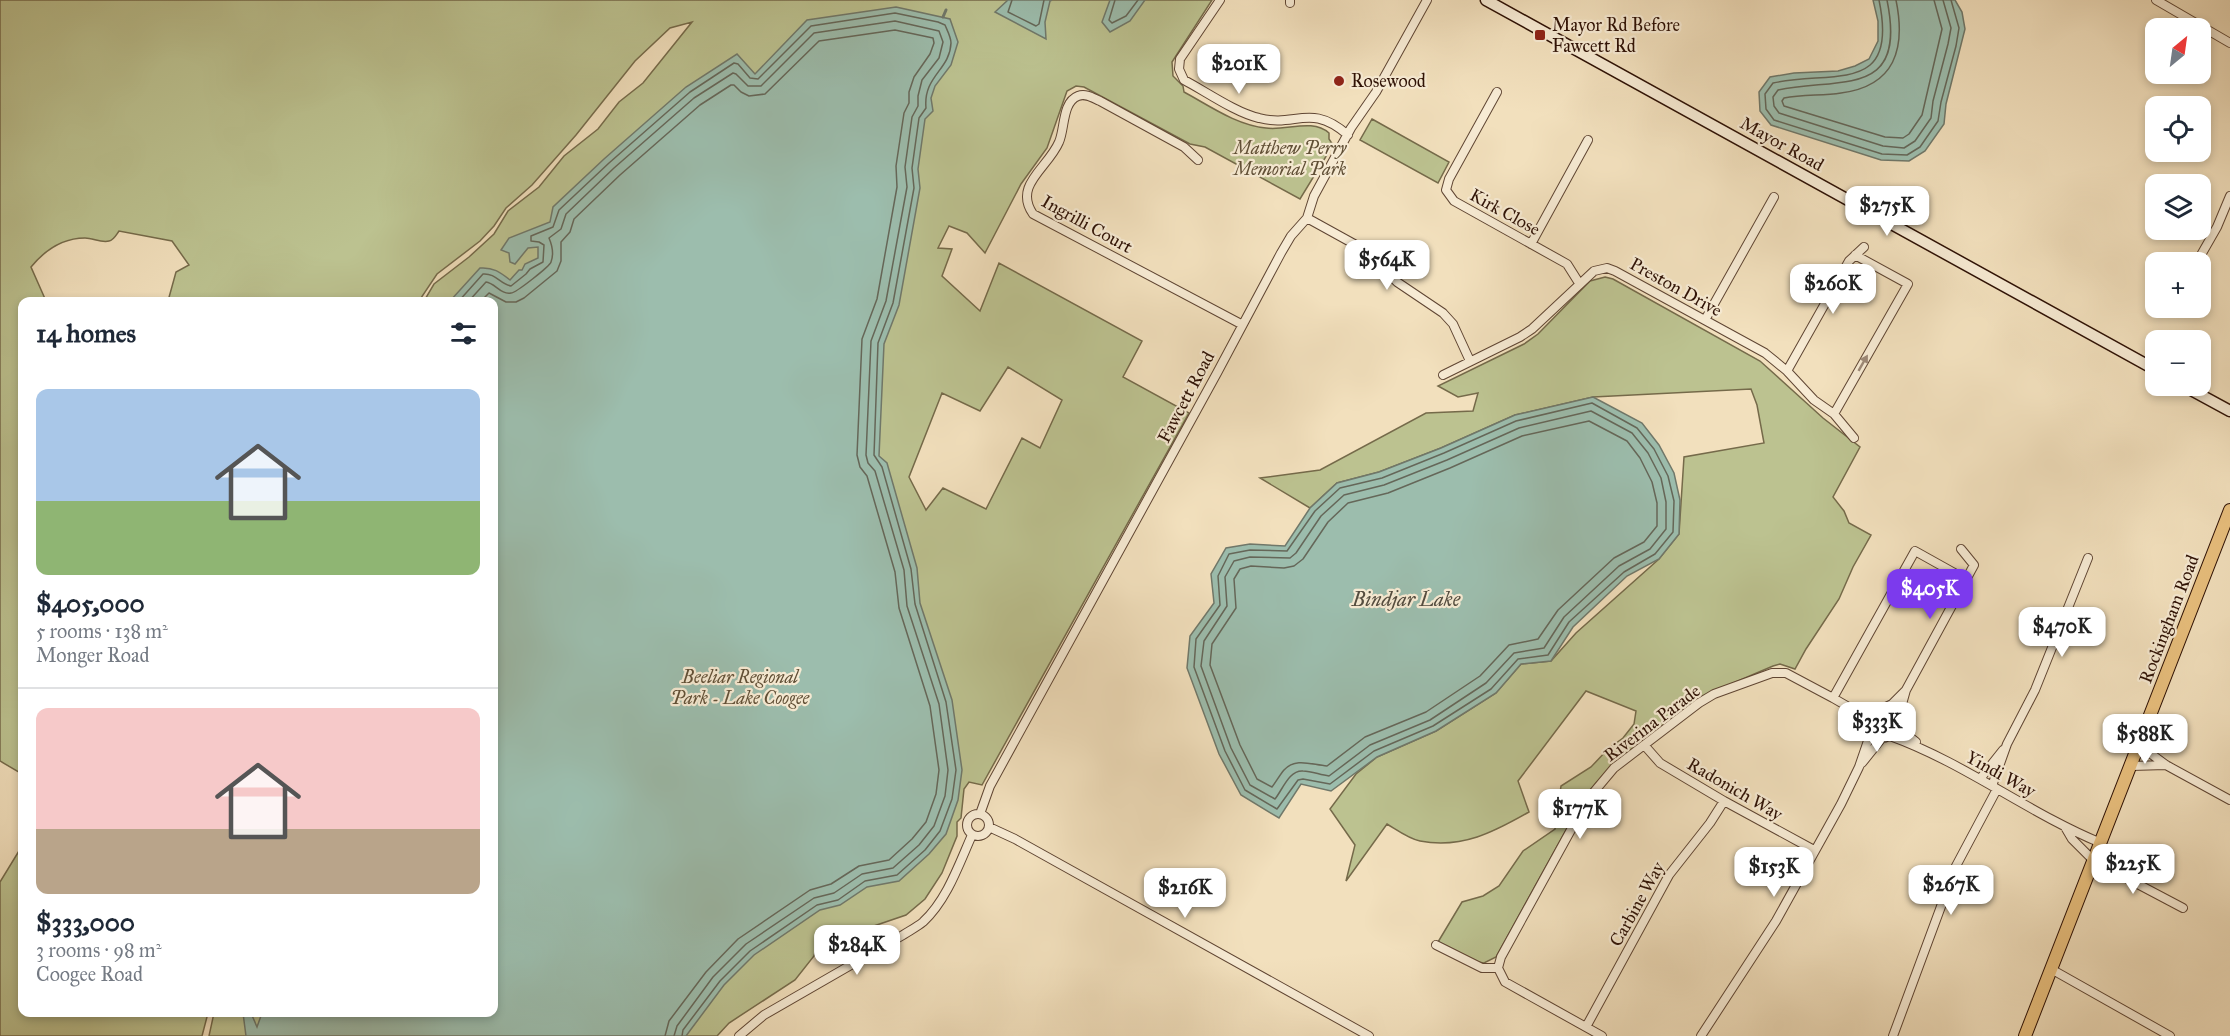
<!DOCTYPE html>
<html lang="en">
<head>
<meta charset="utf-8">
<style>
	:root { --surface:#fff; --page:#f6f6f7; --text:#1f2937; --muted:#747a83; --line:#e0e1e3; --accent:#7c3aed }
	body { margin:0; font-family:"IM FELL Great Primer",serif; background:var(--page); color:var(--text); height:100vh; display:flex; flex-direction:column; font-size:22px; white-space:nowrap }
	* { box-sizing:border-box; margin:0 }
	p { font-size:20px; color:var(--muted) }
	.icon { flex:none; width:33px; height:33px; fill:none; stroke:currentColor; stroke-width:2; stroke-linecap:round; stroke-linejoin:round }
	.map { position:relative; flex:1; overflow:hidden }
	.panel { position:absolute; left:18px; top:297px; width:480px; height:720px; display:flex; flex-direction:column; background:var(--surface); border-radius:12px; box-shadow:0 3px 9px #0003 }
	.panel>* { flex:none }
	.needle { width:39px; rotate:29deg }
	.buttons { position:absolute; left:2145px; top:18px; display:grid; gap:12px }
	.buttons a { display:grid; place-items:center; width:66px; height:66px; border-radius:12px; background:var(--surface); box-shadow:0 3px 9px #0003; font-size:30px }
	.price { position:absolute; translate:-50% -51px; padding:0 14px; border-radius:12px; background:#fff; color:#222; font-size:20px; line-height:39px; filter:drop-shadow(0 2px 3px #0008) }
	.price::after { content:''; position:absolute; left:50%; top:36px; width:18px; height:14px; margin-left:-9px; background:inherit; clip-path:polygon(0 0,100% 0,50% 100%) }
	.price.on { background:var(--accent); color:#fff }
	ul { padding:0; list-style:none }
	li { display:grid; align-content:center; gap:12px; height:318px; padding:0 18px }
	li+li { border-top:2px solid var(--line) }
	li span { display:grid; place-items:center; height:186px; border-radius:12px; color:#555 }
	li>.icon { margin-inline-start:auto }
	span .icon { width:108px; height:108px; fill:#fffc; stroke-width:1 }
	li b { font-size:26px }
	h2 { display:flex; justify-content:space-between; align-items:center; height:72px; padding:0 18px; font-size:26px }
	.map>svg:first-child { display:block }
</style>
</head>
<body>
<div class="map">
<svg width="2230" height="1036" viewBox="0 0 2230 1036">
	<rect width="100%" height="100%" fill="#f2e0bd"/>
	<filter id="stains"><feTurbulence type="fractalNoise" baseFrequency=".00333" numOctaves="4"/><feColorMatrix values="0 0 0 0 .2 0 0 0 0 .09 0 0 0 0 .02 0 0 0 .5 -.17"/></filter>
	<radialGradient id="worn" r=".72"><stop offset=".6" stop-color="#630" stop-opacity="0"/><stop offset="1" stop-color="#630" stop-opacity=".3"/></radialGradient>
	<path fill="#bcc290" stroke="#756a4a" stroke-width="1.5" fill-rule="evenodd" d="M0,0H1212L1172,62L1173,76L1183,86L1184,92C1210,106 1236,125 1266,128C1287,131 1312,118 1329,133V139L1333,145L1300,199L1205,147L1190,144L1084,87L1076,86L1067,91L1047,148L1021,184L985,253L967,233L949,226L938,248L952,249L942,276L980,311L999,263L1142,341L1123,377L1189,413L982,785L969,782L964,789L961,818L957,822V836L942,873L925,899L906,915L865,929L839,942L823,944L816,949L814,956L795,980L729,1023L717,1036H209L214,1013L494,1012V302L424,301L434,284L469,257L494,234L508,211L539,187L564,156L598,129L619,102L643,83L692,22L670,28L635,61L576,135L532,185L506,208L494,226L480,241L437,274L419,301H168L176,272L189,265L172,241L119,231C116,235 114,240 109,241C101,243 93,238 85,238C62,238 45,250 31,267L46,301L22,302V774L0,761ZM1008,367L1062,400L1040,448L1022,438L986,509L943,488L926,510L909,477L942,393L980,411Z
		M1372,119L1449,162L1438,183L1360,140Z
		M1605,277L1613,279L1760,361L1823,418L1860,447L1833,497L1844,511L1849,523L1871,535L1853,567L1839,599L1806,649L1795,669L1780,664L1773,666L1696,699C1656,733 1610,758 1581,803L1496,957L1484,963L1478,962L1438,942L1462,902L1483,896L1499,886L1523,851L1555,829L1561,786L1591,767L1608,749L1623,738L1634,724L1636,711L1586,691L1518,781L1529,812C1494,832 1462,849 1420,841C1409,839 1397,830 1387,824L1346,881L1355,845L1330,809L1356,774L1377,757L1436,731L1496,693L1521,664L1551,661L1576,633L1659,559L1679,534L1684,457L1764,443L1757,405L1751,389L1593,397L1515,415L1441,448L1379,472L1337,483L1310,508L1260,478L1320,470L1426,413L1473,411L1478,393L1458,397L1438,386L1524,344L1538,334L1590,281Z
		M22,846V1012L208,1013L202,1036H0V882Z"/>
	<path fill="#9cbdad" stroke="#70786a" stroke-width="1.5" d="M1008,0H1052L1050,1L1045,22L1046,39L995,12Z
		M1110,0H1145L1130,21L1110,32L1102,22Z
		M1873,0H1955L1962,12L1965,29L1946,104L1944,124L1925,151L1909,161L1881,160L1771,125L1760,111L1759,92L1770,77L1794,73L1838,71L1855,66L1869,59L1878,41V21Z
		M896,7L950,19L958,42L951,65L935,86L931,98L933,111L925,119L918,169L920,188L899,305L884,344L879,456L887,463L917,568L920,603L952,700L962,770L958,800L946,834L929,854L899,881L867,887L840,905L820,910L754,955L724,985L686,1036H246L243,1013H251L257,1027L262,1013L494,1012V302L450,301L480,268C493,267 500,272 510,280L519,270H522L525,264L538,258V247L528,248L515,264L510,262L509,253L501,250L509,238L550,222L553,207L604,159L686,87L737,54L755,74L807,20Z
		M1593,397L1642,423L1659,445L1674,473L1680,500L1679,534L1659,559L1627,576L1573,627L1551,661L1521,664L1496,693L1436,731L1377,757L1331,791L1301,784L1279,818L1241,795L1219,754L1187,668L1190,636L1214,603L1211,574L1226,548L1250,544L1285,546L1310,508L1337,483L1379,472L1441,448L1515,415Z"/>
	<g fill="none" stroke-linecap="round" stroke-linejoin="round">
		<path stroke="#656759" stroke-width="1.5" d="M1012,0L1008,12L1036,26L1039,24L1044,0
			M1115,0L1109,20L1112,23L1126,16L1138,0
			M1879,0C1899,95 1835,70 1773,83L1765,94L1766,109L1774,120L1882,154L1907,155L1920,147L1938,121L1941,102L1956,46L1959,28L1951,0
			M1887,0C1907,98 1843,77 1778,90L1773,97L1774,106L1779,113L1883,146L1904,148L1915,141L1931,118L1933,101L1948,44L1951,28L1943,0
			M1896,0C1906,49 1895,86 1841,93C1822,96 1803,94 1784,98L1782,101L1784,106L1885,137L1903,138L1909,134L1922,115L1942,29L1934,0
			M458,302L483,274C496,273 500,284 511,286L526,274L530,269L543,262L544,245L539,242L531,241V236L553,227L559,210L609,163L690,92L734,63L738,64L750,78L758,79L811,26L895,13L938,22L945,25C947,30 951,37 951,43C950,70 923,76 926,108L919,118L912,168L914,188L893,303L878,343L874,455L882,467L911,569L915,604L946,702L956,770L952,799L940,831L925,850L897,875L865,881L838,900L817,905L750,951L720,981L683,1030L682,1036
			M468,302L486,282C495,283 501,295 511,293C516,293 550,266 551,262C554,254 552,245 549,238L561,229L566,214L614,168L694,98L733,73L736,74L748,86H761L814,33L895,21L939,31L943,42L939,58L922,80L918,96V106L912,117L905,167L907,187L886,301L871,341L866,455L868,463L875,471L904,570L907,606L939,704L948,770L945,796L934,826L919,845L893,868L862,874L834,893L814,898L746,944L713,977L677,1026L674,1036
			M480,302L489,293L506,302H516L524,298L557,271L561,261V242L570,232L574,219L620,175L700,105L731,85H734L741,92L749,96L765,94L819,41L895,30L933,38L934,43L930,54L914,77L909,92V103L904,113L896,166L897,187L877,299L862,339L857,455L860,467L867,476L895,572L899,608L930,706L939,770L936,794L926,822L912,839L889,860L859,866L831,884L810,890L738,939L706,972L669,1021L665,1036
			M1592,403L1637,428L1654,449L1668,476L1674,501L1673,532L1655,554L1624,572L1569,622L1548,655L1518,659L1491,689L1433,726L1374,751L1330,784L1303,779L1298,780L1277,809L1245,790L1225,751L1194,667L1196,639L1220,605L1218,576L1229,554L1250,550L1287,551L1315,511L1340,488L1382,478L1444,453L1516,421Z
			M1591,411L1632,433L1648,453L1661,478L1666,502V529L1650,549L1619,566L1564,617L1544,648L1514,653L1486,683L1430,720L1370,745L1329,776C1320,775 1312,771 1303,771C1289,770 1283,789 1275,799L1250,785L1231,748L1201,666L1204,641L1227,606L1225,577L1234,561L1250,557L1290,558L1296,553L1321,516L1344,495L1384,485L1447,460L1519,428Z
			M1589,421L1627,441L1640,458L1652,482L1657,503V526L1644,542L1614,558L1558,610L1538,639L1509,645L1480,676L1426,712L1365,737L1327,766C1312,765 1296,757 1284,770C1279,776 1276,782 1272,787L1257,779L1240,745L1210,665L1212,644L1236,608L1234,579L1240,569L1251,566L1284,568L1294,566L1303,559L1328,522L1348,503L1388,493L1450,468L1522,436Z"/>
		<path stroke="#70786a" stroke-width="3" d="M943,17L946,10"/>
		<g stroke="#5f4533" stroke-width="10">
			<path id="minor" d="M1220,0L1180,59L1179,69L1184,80C1205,91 1236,113 1259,118C1296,128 1310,102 1348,135
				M1290,0V3
				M2156,0L2230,43
				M1497,92L1449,179L1446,190L1454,201L1567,264L1579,283
				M1198,160L1184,147L1100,101C1093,98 1086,93 1078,96C1062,102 1065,129 1059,142C1048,168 1013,185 1033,214L1241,324
				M1307,218L1365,250L1397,282L1443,313L1453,324L1470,361
				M1531,244L1588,140
				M2197,262L2217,227L2230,196
				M1705,320L1774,197
				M1787,371L1849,261L1864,247
				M1443,375L1520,337L1532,329L1594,271L1607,268L1615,271L1765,353L1787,371L1814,400L1834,414L1854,438
				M1834,414L1908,284L1855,255
				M1833,698L1915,551L1967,580
				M1852,709L1877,711
				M1882,710L1892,713L1897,722L1895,732C1887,739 1879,740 1871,732L1870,719L1877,711L1892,704L1905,691
				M1897,722L1906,690L1974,565L1961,549
				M1897,727L1916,742
				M1890,736C1965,763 2028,813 2101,843
				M2139,745L2166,765L2230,800
				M1645,746L1660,763L1724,801L1814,850
				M1862,763L1882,738
				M2131,766L2166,765
				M1980,779L2003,750
				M1992,786L2007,744L2035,690L2088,558
				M967 825a11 11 0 1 1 22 0a11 11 0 1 1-22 0Z
				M980,814L990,786L1217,373L1281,253L1291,236L1307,218L1314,196L1351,128L1376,92L1427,0
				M989,827L1015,839L1369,1036
				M2065,827L2072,839L2094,861L2183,908
				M1436,945L1482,968H1498
				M2051,969L2170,1036
				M1586,1027L1669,875L1710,823L1724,801
				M739,1036L764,1015L903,935C909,931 917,927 923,922C947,900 959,864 972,835
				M1602,1036L1505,982L1498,968L1501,957L1588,799L1614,768L1699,703L1714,694L1772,673H1786L1833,698L1852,709L1869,727
				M1701,1036L1776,921L1841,804L1859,767L1871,732
				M1893,1036L1956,866L1997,789"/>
		</g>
		<g stroke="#2e1105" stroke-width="13">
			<path id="secondary" d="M1486,0L2156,370
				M2184,386L2230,411"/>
		</g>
		<g stroke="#2e1105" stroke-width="14">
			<path id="primary" d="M2025,1036L2230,510"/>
		</g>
		<use href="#minor" stroke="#f7ebd4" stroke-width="8"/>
		<use href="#secondary" stroke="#f7ebd4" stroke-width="10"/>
		<use href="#primary" stroke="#e9c07e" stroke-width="12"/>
	</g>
	<defs><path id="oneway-solid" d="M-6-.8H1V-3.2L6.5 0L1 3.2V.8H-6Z" transform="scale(1.5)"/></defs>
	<use fill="#9d8977" href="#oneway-solid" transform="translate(1863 363) rotate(-60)"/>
	<g fill="#8f2418" stroke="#f7ebd4" stroke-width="2">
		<rect x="1534" y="29" width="12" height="12" rx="3"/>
		<circle cx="1339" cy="81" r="6"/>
	</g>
	<g text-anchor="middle" stroke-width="4.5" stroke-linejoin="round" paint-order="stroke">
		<g font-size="18" fill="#2e1105" stroke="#f7ebd4" text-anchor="start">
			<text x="1552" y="31">Mayor Rd Before<tspan x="1552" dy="21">Fawcett Rd</tspan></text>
			<text x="1351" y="87">Rosewood</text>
		</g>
		<g font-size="18" fill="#2e1105" stroke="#f7ebd4">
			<text transform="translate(1782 144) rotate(29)" y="6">Mayor Road</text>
			<text transform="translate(1505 212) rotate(29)" y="6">Kirk Close</text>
			<text transform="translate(1087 224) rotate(29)" y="6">Ingrilli Court</text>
			<text transform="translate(1676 287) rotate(29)" y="6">Preston Drive</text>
			<text transform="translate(1186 397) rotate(-62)" y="6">Fawcett Road</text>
			<text transform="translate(2169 619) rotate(-69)" y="6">Rockingham Road</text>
			<text transform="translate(1652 723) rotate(-37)" y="6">Riverina Parade</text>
			<text transform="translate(2001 774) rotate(29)" y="6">Yindi Way</text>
			<text transform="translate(1735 789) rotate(30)" y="6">Radonich Way</text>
			<text transform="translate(1637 904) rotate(-61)" y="6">Carbine Way</text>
		</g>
		<g font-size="18" font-style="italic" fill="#604f36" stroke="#f7ebd4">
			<text x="1290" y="154">Matthew Perry<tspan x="1290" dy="21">Memorial Park</tspan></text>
			<text x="740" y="683">Beeliar Regional<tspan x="740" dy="21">Park - Lake Coogee</tspan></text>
		</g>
		<g font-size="20" font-style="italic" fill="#544d40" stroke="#f7ebd4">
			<text x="1406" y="606">Bindjar Lake</text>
		</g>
	</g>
	<rect width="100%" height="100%" filter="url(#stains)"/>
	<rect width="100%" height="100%" fill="url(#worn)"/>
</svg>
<div class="buttons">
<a><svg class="needle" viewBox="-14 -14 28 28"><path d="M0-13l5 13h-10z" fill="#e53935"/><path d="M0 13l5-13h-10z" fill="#747a83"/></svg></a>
<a><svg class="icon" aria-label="locate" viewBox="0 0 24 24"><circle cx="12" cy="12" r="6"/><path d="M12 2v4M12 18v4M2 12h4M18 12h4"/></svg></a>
<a><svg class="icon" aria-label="layers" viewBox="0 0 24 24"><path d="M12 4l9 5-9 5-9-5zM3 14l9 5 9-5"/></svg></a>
<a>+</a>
<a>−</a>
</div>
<b class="price" style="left:1239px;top:95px">$201K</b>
<b class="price" style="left:1887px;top:237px">$275K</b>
<b class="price" style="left:1387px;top:291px">$564K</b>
<b class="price" style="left:1833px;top:315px">$260K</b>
<b class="price on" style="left:1930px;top:620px">$405K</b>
<b class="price" style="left:2062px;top:658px">$470K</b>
<b class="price" style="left:1877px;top:753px">$333K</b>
<b class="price" style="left:2145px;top:765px">$588K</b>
<b class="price" style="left:1580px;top:840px">$177K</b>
<b class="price" style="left:2133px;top:895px">$225K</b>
<b class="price" style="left:1774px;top:898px">$153K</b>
<b class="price" style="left:1951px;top:916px">$267K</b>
<b class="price" style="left:1185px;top:919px">$216K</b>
<b class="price" style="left:857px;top:976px">$284K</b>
<section class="panel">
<h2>14 homes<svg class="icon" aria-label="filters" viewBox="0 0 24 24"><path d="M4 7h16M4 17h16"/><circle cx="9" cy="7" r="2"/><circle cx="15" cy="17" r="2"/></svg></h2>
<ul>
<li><span style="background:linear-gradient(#a9c7e8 60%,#8fb573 0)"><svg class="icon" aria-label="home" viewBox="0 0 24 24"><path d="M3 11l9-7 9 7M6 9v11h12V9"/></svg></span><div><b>$405,000</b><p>5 rooms · 138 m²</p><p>Monger Road</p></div></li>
<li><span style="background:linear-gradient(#f6c9c9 65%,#b9a48a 0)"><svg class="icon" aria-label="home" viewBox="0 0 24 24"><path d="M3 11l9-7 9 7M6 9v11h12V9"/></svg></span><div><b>$333,000</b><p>3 rooms · 98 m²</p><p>Coogee Road</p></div></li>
</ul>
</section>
</div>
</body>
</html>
